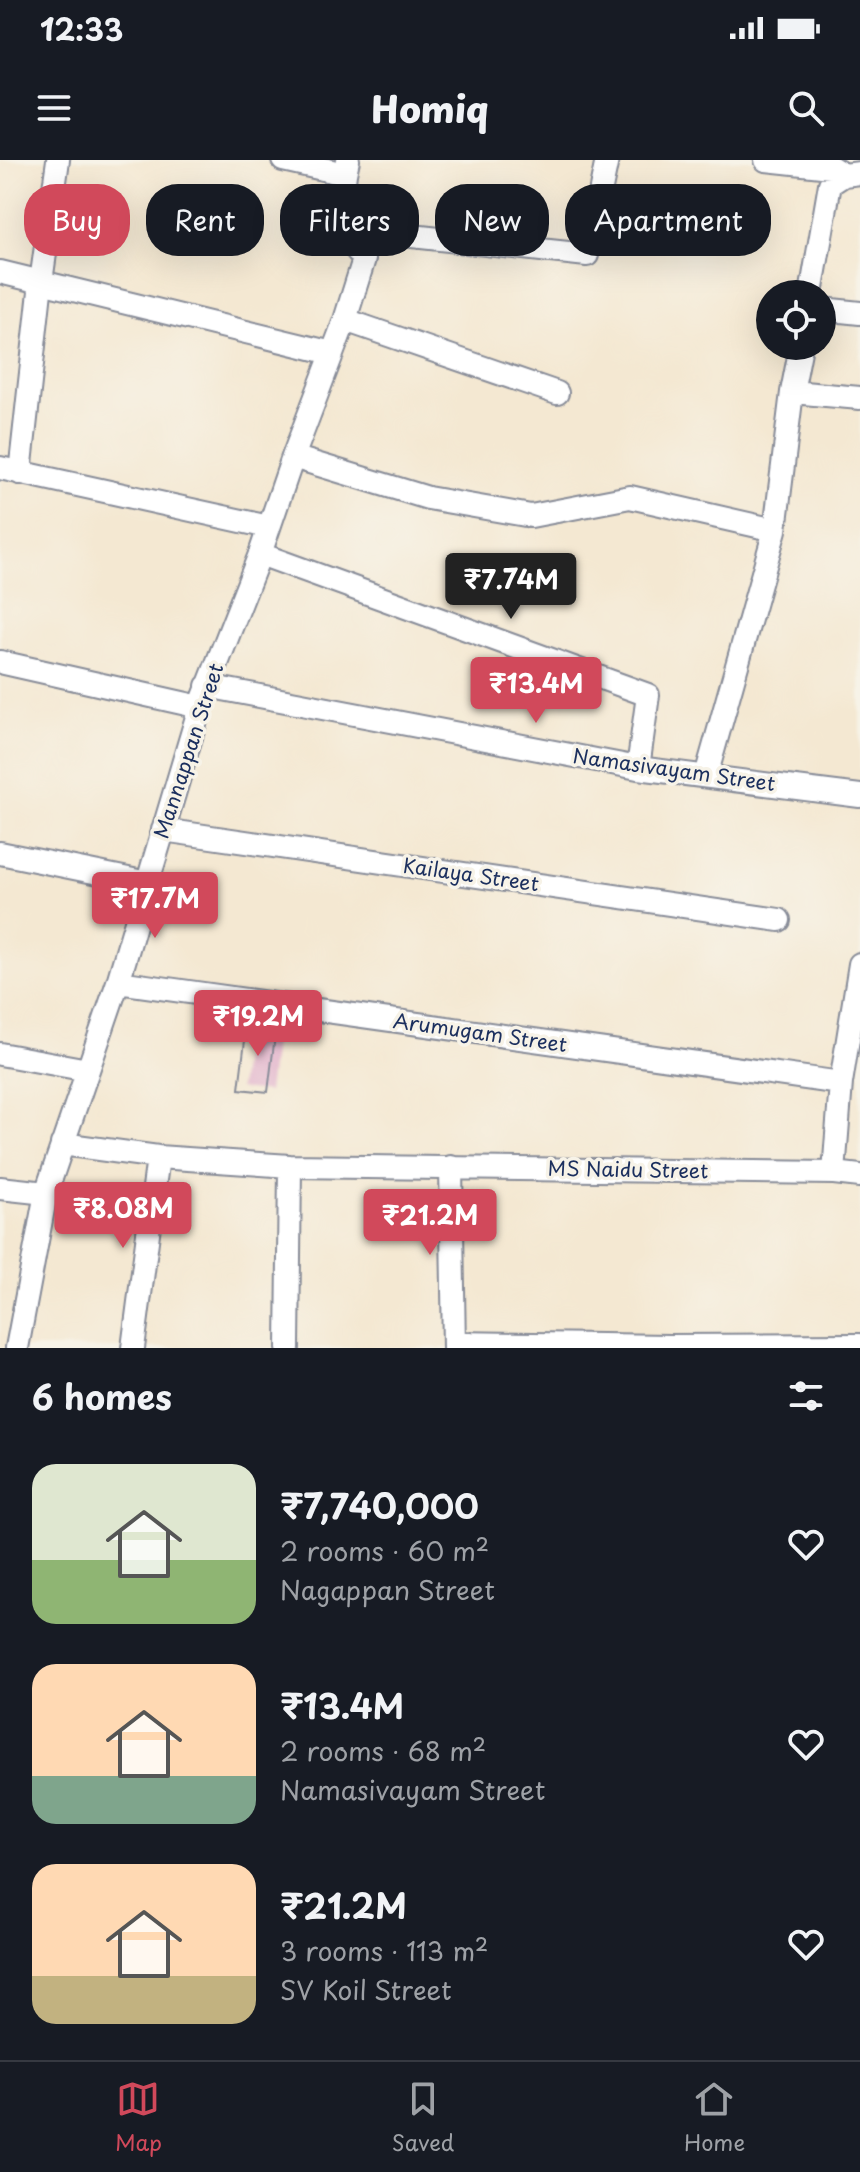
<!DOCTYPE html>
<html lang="en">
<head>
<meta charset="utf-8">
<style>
	:root { --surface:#171b24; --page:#20242c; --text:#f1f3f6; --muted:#9ea1a6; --line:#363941; --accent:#d1495b }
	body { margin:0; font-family:"Playpen Sans",sans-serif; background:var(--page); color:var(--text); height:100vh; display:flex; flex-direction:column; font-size:30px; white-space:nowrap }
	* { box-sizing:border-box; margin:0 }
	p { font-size:26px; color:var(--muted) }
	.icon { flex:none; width:44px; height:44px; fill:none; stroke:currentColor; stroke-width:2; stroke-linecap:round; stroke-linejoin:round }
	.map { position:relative; height:1188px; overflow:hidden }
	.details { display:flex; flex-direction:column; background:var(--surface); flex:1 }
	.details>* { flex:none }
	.banner { position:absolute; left:24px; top:24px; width:812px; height:72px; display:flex; gap:16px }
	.tools { position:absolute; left:756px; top:120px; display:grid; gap:16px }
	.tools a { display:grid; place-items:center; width:80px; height:80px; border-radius:50%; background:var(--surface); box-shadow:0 8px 32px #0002; font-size:40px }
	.price { position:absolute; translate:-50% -68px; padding:0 18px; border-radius:8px; background:var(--accent); color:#fff; font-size:26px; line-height:52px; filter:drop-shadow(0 2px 4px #0008) }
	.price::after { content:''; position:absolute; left:50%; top:48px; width:24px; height:18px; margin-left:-12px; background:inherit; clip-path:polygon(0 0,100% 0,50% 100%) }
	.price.on { background:#222; color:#fff }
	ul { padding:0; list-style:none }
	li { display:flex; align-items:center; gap:24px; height:200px; padding:0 32px }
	li span { display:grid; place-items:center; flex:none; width:224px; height:160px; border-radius:24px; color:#555 }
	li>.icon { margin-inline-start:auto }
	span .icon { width:96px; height:96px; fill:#fffc; stroke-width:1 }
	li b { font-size:34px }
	h2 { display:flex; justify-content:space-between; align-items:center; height:96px; padding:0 32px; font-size:34px }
	.tag { padding:0 28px; border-radius:32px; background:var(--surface); box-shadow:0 8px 32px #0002; font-size:28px; line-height:72px }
	.tag.on { background:var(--accent); color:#fff }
	.status { display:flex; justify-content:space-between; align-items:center; height:56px; padding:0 40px; background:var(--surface); direction:ltr }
	.status svg { height:22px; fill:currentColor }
	header { display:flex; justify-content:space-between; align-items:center; height:104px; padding:0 32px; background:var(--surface); font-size:36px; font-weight:800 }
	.dock { display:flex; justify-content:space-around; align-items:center; height:112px; border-top:2px solid var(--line); background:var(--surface); font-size:22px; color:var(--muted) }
	.dock a { display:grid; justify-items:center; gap:4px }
	.dock .on { color:var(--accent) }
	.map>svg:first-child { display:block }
</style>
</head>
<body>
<div class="status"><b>12:33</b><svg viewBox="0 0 49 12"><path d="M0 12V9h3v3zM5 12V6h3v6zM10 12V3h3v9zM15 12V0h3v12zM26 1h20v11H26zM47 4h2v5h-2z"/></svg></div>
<header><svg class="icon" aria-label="menu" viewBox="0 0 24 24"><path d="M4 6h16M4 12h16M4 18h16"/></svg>Homiq<svg class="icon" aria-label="search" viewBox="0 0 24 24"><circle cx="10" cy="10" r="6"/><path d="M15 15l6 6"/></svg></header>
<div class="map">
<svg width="860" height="1188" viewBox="0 0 860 1188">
	<rect width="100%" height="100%" fill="#f7f3e8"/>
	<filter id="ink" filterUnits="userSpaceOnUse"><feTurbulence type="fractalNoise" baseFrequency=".0125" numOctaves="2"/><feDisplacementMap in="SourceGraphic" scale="16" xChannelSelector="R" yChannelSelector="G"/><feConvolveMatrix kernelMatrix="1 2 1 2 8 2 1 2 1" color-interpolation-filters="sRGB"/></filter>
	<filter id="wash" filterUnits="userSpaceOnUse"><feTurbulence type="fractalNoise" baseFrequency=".006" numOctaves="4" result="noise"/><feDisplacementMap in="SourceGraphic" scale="32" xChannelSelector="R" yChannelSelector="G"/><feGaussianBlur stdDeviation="1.8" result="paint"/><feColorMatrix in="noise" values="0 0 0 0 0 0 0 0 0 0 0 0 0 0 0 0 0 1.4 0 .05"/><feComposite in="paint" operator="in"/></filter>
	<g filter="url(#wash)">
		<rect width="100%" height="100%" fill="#f4e8d2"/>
		<g id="blocks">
			<path fill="#e1b1cb" d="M247,864L276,867L268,932L239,929Z"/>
		</g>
	</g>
	<g filter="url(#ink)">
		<use href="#blocks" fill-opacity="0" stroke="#888c98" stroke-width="2"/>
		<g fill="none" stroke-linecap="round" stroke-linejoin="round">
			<g stroke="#888c98" stroke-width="26">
				<path id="minor" d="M283,0L345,14
					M766,0L831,7L844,15
					M338,68L587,95L607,0
					M0,112L332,193
					M811,134L830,24L844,15L860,13
					M822,149L860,153
					M345,160L557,233
					M792,232L860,238
					M293,297L428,338L531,356L630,337L775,370
					M0,308L269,367
					M20,313L41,122L58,0
					M260,394L648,535L638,608
					M0,502L200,547
					M207,526L638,608L860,636
					M706,616L775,370L792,232L801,186
					M163,670L779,760
					M0,693L148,723
					M118,822L841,923
					M0,894L88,910
					M62,984L158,997L290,1006L834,1013L860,1016
					M451,1007L454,1188
					M834,1013L841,923L860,804
					M0,1028L46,1033
					M454,1183L670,1186L860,1185
					M17,1188L46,1033L118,822L200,547L260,394L293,297L345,160L364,99L338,68L345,14L348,0
					M133,1188L158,997
					M288,1188L290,1006"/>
			</g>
			<use href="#minor" stroke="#fff" stroke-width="22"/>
		</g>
	</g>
	<g text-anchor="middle" stroke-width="7" stroke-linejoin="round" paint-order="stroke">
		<g font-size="20" fill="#1b2f5e" stroke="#f7f3e8">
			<text transform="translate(189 591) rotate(-72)" y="7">Mannappan Street</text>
			<text transform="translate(674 610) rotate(8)" y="7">Namasivayam Street</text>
			<text transform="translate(471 715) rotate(8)" y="7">Kailaya Street</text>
			<text transform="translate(480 873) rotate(8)" y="7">Arumugam Street</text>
			<text transform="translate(628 1010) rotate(1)" y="7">MS Naidu Street</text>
		</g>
	</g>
</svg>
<div class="tools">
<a><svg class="icon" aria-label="locate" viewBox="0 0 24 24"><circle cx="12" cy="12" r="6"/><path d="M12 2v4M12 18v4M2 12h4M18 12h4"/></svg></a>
</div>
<b class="price on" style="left:511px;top:461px">₹7.74M</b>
<b class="price" style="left:536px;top:565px">₹13.4M</b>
<b class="price" style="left:155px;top:780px">₹17.7M</b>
<b class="price" style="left:258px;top:898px">₹19.2M</b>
<b class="price" style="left:123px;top:1090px">₹8.08M</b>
<b class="price" style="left:430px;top:1097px">₹21.2M</b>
<div class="banner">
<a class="tag on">Buy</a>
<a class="tag">Rent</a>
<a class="tag">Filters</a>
<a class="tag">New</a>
<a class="tag">Apartment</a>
</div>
</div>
<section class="details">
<h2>6 homes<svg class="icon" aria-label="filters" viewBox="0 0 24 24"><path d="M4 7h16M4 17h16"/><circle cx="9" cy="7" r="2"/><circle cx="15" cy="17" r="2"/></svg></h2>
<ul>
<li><span style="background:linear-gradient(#dfe7d0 60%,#8fb573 0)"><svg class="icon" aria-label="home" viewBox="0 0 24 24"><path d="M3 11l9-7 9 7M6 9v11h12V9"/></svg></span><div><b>₹7,740,000</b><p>2 rooms · 60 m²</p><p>Nagappan Street</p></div><svg class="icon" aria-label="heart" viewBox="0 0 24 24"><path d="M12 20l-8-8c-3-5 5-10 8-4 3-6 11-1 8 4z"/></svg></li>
<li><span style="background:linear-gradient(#ffd9b3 70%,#7fa58c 0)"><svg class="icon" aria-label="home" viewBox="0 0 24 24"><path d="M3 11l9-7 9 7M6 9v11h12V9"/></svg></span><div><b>₹13.4M</b><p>2 rooms · 68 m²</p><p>Namasivayam Street</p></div><svg class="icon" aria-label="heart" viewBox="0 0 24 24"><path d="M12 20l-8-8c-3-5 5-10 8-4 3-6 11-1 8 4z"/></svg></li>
<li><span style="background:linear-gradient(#ffd9b3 70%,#c2b280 0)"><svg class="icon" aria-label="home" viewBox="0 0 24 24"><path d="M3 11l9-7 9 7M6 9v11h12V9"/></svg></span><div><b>₹21.2M</b><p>3 rooms · 113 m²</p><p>SV Koil Street</p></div><svg class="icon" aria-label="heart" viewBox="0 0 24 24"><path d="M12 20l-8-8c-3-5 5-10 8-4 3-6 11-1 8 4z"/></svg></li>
</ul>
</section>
<nav class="dock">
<a class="on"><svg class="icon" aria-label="map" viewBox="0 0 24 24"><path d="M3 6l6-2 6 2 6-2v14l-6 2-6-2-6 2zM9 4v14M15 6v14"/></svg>Map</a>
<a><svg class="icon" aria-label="saved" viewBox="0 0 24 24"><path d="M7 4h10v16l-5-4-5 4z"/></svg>Saved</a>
<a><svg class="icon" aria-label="home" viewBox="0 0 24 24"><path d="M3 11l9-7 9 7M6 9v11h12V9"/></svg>Home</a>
</nav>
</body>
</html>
